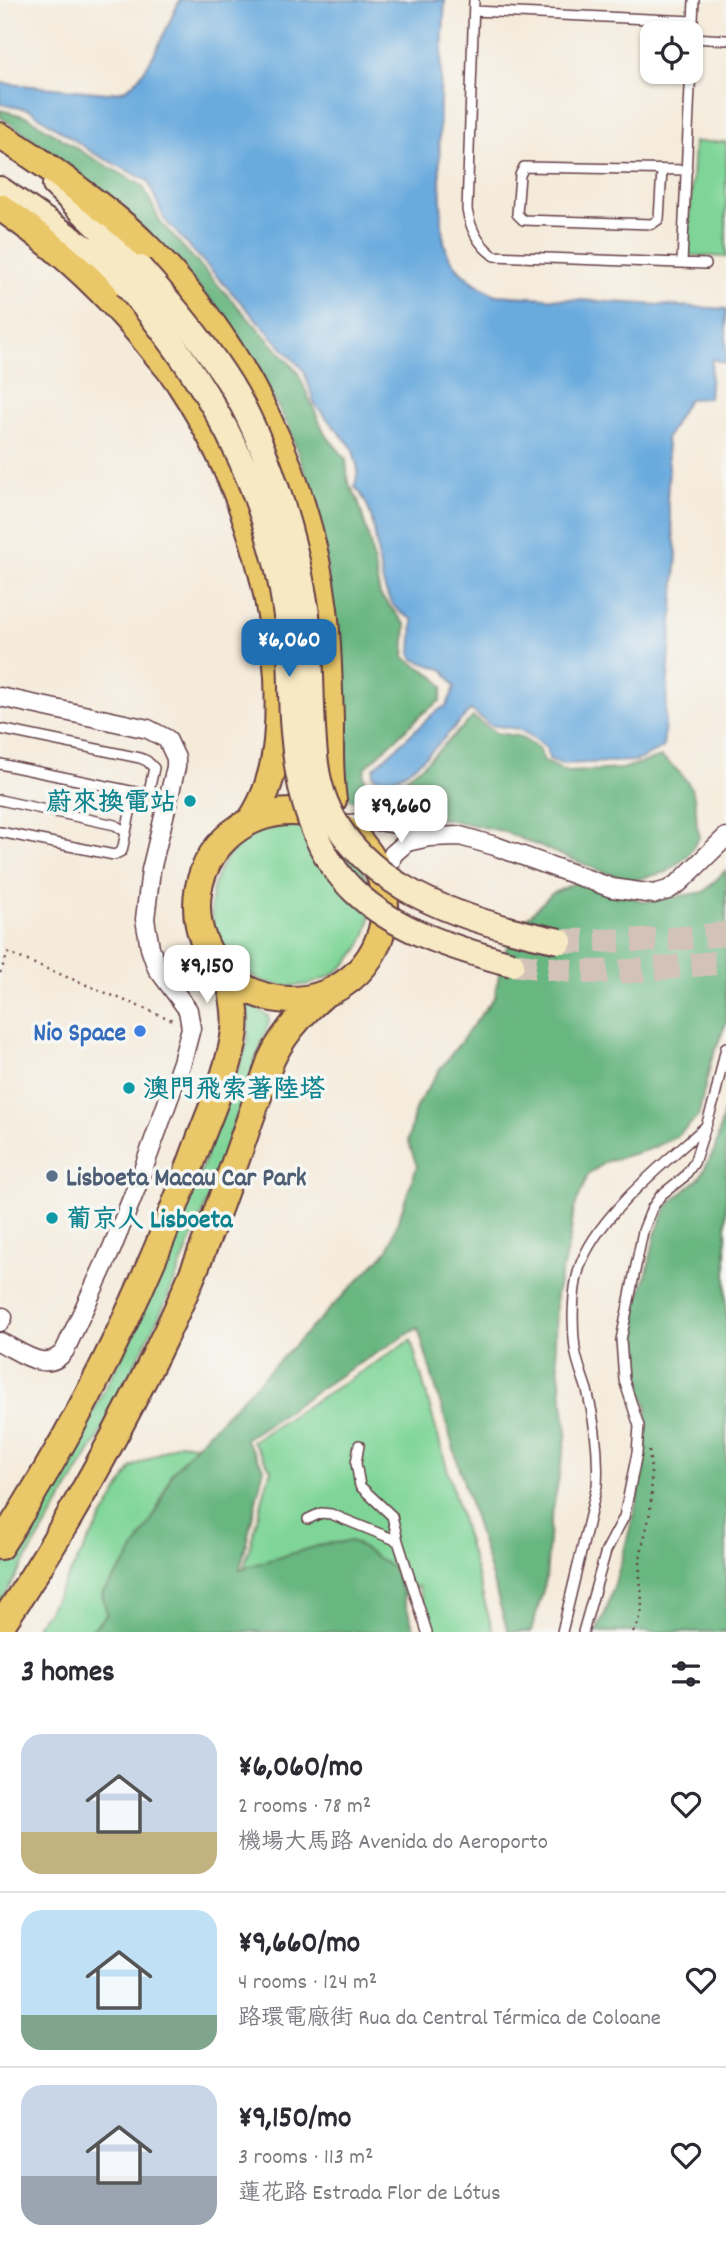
<!DOCTYPE html>
<html lang="en">
<head>
<meta charset="utf-8">
<style>
	:root { --surface:#fff; --page:#f2f2f3; --text:#2b2b33; --muted:#7c7c81; --line:#e1e1e2; --accent:#1f6fb2 }
	body { margin:0; font-family:Dekko,"LXGW WenKai TC",sans-serif; background:var(--page); color:var(--text); height:100vh; display:flex; flex-direction:column; font-size:26px; white-space:nowrap }
	* { box-sizing:border-box; margin:0 }
	p { font-size:23px; color:var(--muted) }
	.icon { flex:none; width:38px; height:38px; fill:none; stroke:currentColor; stroke-width:2; stroke-linecap:round; stroke-linejoin:round }
	.map { position:relative; height:1632px; overflow:hidden }
	.details { display:flex; flex-direction:column; background:var(--surface); flex:1 }
	.details>* { flex:none }
	.controls { position:absolute; left:640px; top:21px; display:grid; gap:14px }
	.controls a { display:grid; place-items:center; width:63px; height:63px; border-radius:14px; background:var(--surface); box-shadow:0 2px 5px #0004; font-size:35px }
	.price { position:absolute; translate:-50% -60px; padding:0 16px; border-radius:14px; background:#fff; color:#222; font-size:23px; line-height:46px; filter:drop-shadow(0 2px 4px #0008) }
	.price::after { content:''; position:absolute; left:50%; top:42px; width:21px; height:16px; margin-left:-10px; background:inherit; clip-path:polygon(0 0,100% 0,50% 100%) }
	.price.active { background:var(--accent); color:#fff }
	ul { padding:0; list-style:none }
	li { display:flex; align-items:center; gap:21px; height:175px; padding:0 21px }
	li+li { border-top:2px solid var(--line) }
	li span { display:grid; place-items:center; flex:none; width:196px; height:140px; border-radius:21px; color:#555 }
	li>.icon { margin-inline-start:auto }
	span .icon { width:84px; height:84px; fill:#fffc; stroke-width:1 }
	li b { font-size:30px }
	h2 { display:flex; justify-content:space-between; align-items:center; height:84px; padding:0 21px; font-size:30px }
	.map>svg:first-child { display:block }
</style>
</head>
<body>
<div class="map">
<svg width="726" height="1632" viewBox="0 0 726 1632">
	<rect width="100%" height="100%" fill="#f6f6f2"/>
	<filter id="ink" filterUnits="userSpaceOnUse"><feTurbulence type="fractalNoise" baseFrequency=".0143" numOctaves="2"/><feDisplacementMap in="SourceGraphic" scale="14" xChannelSelector="R" yChannelSelector="G"/><feConvolveMatrix kernelMatrix="1 2 1 2 8 2 1 2 1" color-interpolation-filters="sRGB"/></filter>
	<filter id="wash" filterUnits="userSpaceOnUse"><feTurbulence type="fractalNoise" baseFrequency=".00686" numOctaves="4" result="noise"/><feDisplacementMap in="SourceGraphic" scale="28" xChannelSelector="R" yChannelSelector="G"/><feGaussianBlur stdDeviation="1.57" result="paint"/><feColorMatrix in="noise" values="0 0 0 0 0 0 0 0 0 0 0 0 0 0 0 0 0 1.4 0 .05"/><feComposite in="paint" operator="in"/></filter>
	<g filter="url(#wash)">
		<rect width="100%" height="100%" fill="#f5ebdb"/>
		<path fill="#7fd598" stroke="#647a62" stroke-width="2" d="M694,142H726V257L688,255Z
			M211 906a80 80 0 1 1 160 0a80 80 0 1 1-160 0Z
			M249,1002L268,1016L269,1022L209,1197L165,1304L97,1440L0,1604V1571L81,1434L130,1341L177,1236L248,1041V1003Z
			M411,1340L493,1632H433L418,1586L381,1612L334,1554L244,1567L271,1469L252,1441Z
			M179,1443L196,1445L172,1473L157,1512L129,1559L102,1594L107,1614L90,1632H32L51,1606L132,1467Z"/>
		<path fill="#67b680" stroke="#586a56" stroke-width="2" d="M0,110L28,117L86,154L143,186L161,223L297,371L325,434L346,459L348,482L358,500L370,543L380,595L406,625L404,657C421,670 430,669 443,687L440,701L423,713L365,768L364,776L367,785L391,789L423,765L473,717L496,733L518,736L538,748L544,761L567,772L621,769L661,757C676,768 693,782 695,802C698,816 694,822 700,836L688,855L667,872L634,880L603,872L502,831L348,799L344,766L341,695L326,562L311,490L288,425L240,339L185,271L159,243L36,141L0,117Z
			M726,870V1023L711,1061L698,1117L676,1137L650,1149L605,1162L588,1175L574,1209L570,1238L556,1295L555,1343L567,1432L550,1525L546,1580L531,1632H508L418,1328L345,1372L245,1439L264,1468L240,1569L324,1544L352,1541L394,1569L415,1632H90L107,1614L102,1594L129,1559L156,1512L172,1473L196,1445L388,1250L417,1166L408,1141L415,1109L438,1072L495,996L502,958L516,929L551,894L581,880L645,902L704,892Z
			M726,1103V1632H596L606,1611L621,1563L643,1477L647,1406L637,1382L631,1354V1323L648,1269L655,1235L667,1206L700,1177L715,1149Z"/>
		<path fill="#6babde" stroke="#5a6584" stroke-width="2" d="M180,0H445C441,68 437,132 441,200C442,218 441,238 448,254C458,274 477,286 496,295L726,309V363L712,359L709,398L688,399L666,439L669,468L667,499L677,554L663,748L636,761L562,764L549,759L546,748L534,738L518,729L490,725L471,710C448,732 414,777 382,782L373,775L374,768L385,758L434,713L447,705L455,687L444,670L415,660L411,654L413,620C409,617 403,615 399,611C369,587 386,517 355,487L358,469L352,447L315,405L304,371L164,219L148,181L93,153L30,110L0,104V83L107,93C113,92 119,92 124,90C149,77 167,25 180,0Z"/>
	</g>
	<g filter="url(#ink)">
		<g fill="none" stroke-linecap="round" stroke-linejoin="round">
			<path stroke="#d3c2b8" stroke-width="24" stroke-dasharray="24 12" stroke-linecap="butt" d="M560,941L662,940L726,934
				M512,964L580,972L631,971L726,962"/>
			<g stroke="#643e45" stroke-width="12">
				<path id="lane" d="M474,0L467,210C471,230 478,244 494,256L706,264
					M474,11L693,21
					M693,38L726,40
					M662,170L659,219L652,224L523,220L517,214L520,175L524,167L687,170
					M682,263L694,0
					M0,729L140,758L147,761L154,768L149,791L140,793L0,764
					M0,800L115,825L126,832L122,851L114,855L0,832
					M126,832L132,804L143,793
					M359,1445L356,1463L360,1486L392,1516L398,1541
					M308,1519L321,1513L331,1514L398,1541L427,1632
					M562,1632L597,1486C599,1454 595,1422 587,1390C583,1377 577,1363 575,1349C572,1325 572,1292 579,1269C595,1217 666,1162 706,1126
					M583,1632L606,1551L624,1517L637,1453L639,1426L624,1380L621,1340L643,1231L652,1208L661,1195L684,1177L694,1163L714,1101L726,1047"/>
			</g>
			<g stroke="#643e45" stroke-width="21">
				<path id="street" d="M0,697L148,729L167,739L176,758V767L151,870L145,919L150,948L157,968L188,1010L191,1028L182,1062L139,1181L112,1248L65,1350C48,1375 21,1352 0,1342
					M341,825L378,821L436,831
					M384,882L393,854L407,842L429,837L460,836L495,846L612,888L654,894L668,890L680,882L726,837
					M0,1322L3,1317"/>
			</g>
			<g stroke="#643e45" stroke-width="28">
				<path id="secondary" d="M55,185L140,268
					M0,189L84,247L127,286"/>
			</g>
			<g stroke="#643e45" stroke-width="30">
				<path id="primary" d="M0,136C27,151 51,169 75,187C100,206 126,225 148,248C243,343 308,476 324,609C328,646 329,684 330,721C330,748 329,773 333,800
					M0,207C59,247 110,295 154,351C163,362 173,372 180,384C237,471 272,574 278,677C280,726 279,779 251,820
					M197 906a94 94 0 1 1 188 0a94 94 0 1 1-188 0Z
					M0,1546C82,1419 146,1289 197,1147C211,1109 230,1070 235,1031C237,1013 233,995 229,978
					M0,1627C64,1532 120,1430 169,1327C210,1241 239,1149 271,1060C283,1034 301,1014 322,996"/>
			</g>
			<path stroke="#643e45" stroke-width="2.5" stroke-dasharray="2 5" stroke-linecap="butt" d="M0,973L8,953L175,1021
				M633,1632C649,1611 638,1587 640,1563C641,1545 648,1528 650,1510C653,1490 651,1470 649,1450"/>
			<use href="#lane" stroke="#fff" stroke-width="9"/>
			<use href="#street" stroke="#fff" stroke-width="18"/>
			<use href="#secondary" stroke="#f7e9c3" stroke-width="24"/>
			<use href="#primary" stroke="#eac769" stroke-width="26"/>
			<g stroke="#643e45" stroke-width="28" stroke-linecap="butt">
				<path id="secondary-bridge" d="M140,268C173,305 205,343 231,385C266,443 292,527 304,595C314,650 309,708 316,764C331,882 461,921 560,941
					M127,286C194,365 245,446 272,548C281,578 286,611 289,642C292,672 290,702 293,732C306,886 372,927 512,964"/>
			</g>
			<use href="#secondary-bridge" stroke="#f7e9c3" stroke-width="24"/>
		</g>
	</g>
	<g fill="#0f9aa8" stroke="#f6f6f2" stroke-width="2.5">
		<circle cx="190" cy="801" r="7"/>
		<circle cx="129" cy="1088" r="7"/>
		<circle cx="52" cy="1218" r="7"/>
	</g>
	<circle fill="#3f7fe0" stroke="#f6f6f2" stroke-width="2.5" cx="140" cy="1031" r="7"/>
	<circle fill="#5c6f8a" stroke="#f6f6f2" stroke-width="2.5" cx="52" cy="1176" r="7"/>
	<g text-anchor="middle" stroke-width="7" stroke-linejoin="round" paint-order="stroke">
		<g font-size="26" font-weight="bold" fill="#0d838f" stroke="#f6f6f2" text-anchor="start">
			<text x="176" y="810" text-anchor="end">蔚來換電站</text>
			<text x="143" y="1097">澳門飛索著陸塔</text>
			<text x="66" y="1227">葡京人 Lisboeta</text>
		</g>
		<g font-size="26" font-weight="bold" fill="#366cbe" stroke="#f6f6f2" text-anchor="end">
			<text x="126" y="1040">Nio Space</text>
		</g>
		<g font-size="26" font-weight="bold" fill="#4e5e75" stroke="#f6f6f2" text-anchor="start">
			<text x="66" y="1185">Lisboeta Macau Car Park</text>
		</g>
	</g>
</svg>
<div class="controls">
<a><svg class="icon" aria-label="locate" viewBox="0 0 24 24"><circle cx="12" cy="12" r="6"/><path d="M12 2v4M12 18v4M2 12h4M18 12h4"/></svg></a>
</div>
<b class="price active" style="left:289px;top:679px">¥6,060</b>
<b class="price" style="left:401px;top:845px">¥9,660</b>
<b class="price" style="left:207px;top:1005px">¥9,150</b>
</div>
<section class="details">
<h2>3 homes<svg class="icon" aria-label="filters" viewBox="0 0 24 24"><path d="M4 7h16M4 17h16"/><circle cx="9" cy="7" r="2"/><circle cx="15" cy="17" r="2"/></svg></h2>
<ul>
<li><span style="background:linear-gradient(#c9d6e8 70%,#c2b280 0)"><svg class="icon" aria-label="home" viewBox="0 0 24 24"><path d="M3 11l9-7 9 7M6 9v11h12V9"/></svg></span><div><b>¥6,060/mo</b><p>2 rooms · 78 m²</p><p>機場大馬路 Avenida do Aeroporto</p></div><svg class="icon" aria-label="heart" viewBox="0 0 24 24"><path d="M12 20l-8-8c-3-5 5-10 8-4 3-6 11-1 8 4z"/></svg></li>
<li><span style="background:linear-gradient(#bfe0f5 75%,#7fa58c 0)"><svg class="icon" aria-label="home" viewBox="0 0 24 24"><path d="M3 11l9-7 9 7M6 9v11h12V9"/></svg></span><div><b>¥9,660/mo</b><p>4 rooms · 124 m²</p><p>路環電廠街 Rua da Central Térmica de Coloane</p></div><svg class="icon" aria-label="heart" viewBox="0 0 24 24"><path d="M12 20l-8-8c-3-5 5-10 8-4 3-6 11-1 8 4z"/></svg></li>
<li><span style="background:linear-gradient(#c9d6e8 65%,#9aa5b1 0)"><svg class="icon" aria-label="home" viewBox="0 0 24 24"><path d="M3 11l9-7 9 7M6 9v11h12V9"/></svg></span><div><b>¥9,150/mo</b><p>3 rooms · 113 m²</p><p>蓮花路 Estrada Flor de Lótus</p></div><svg class="icon" aria-label="heart" viewBox="0 0 24 24"><path d="M12 20l-8-8c-3-5 5-10 8-4 3-6 11-1 8 4z"/></svg></li>
</ul>
</section>
</body>
</html>
